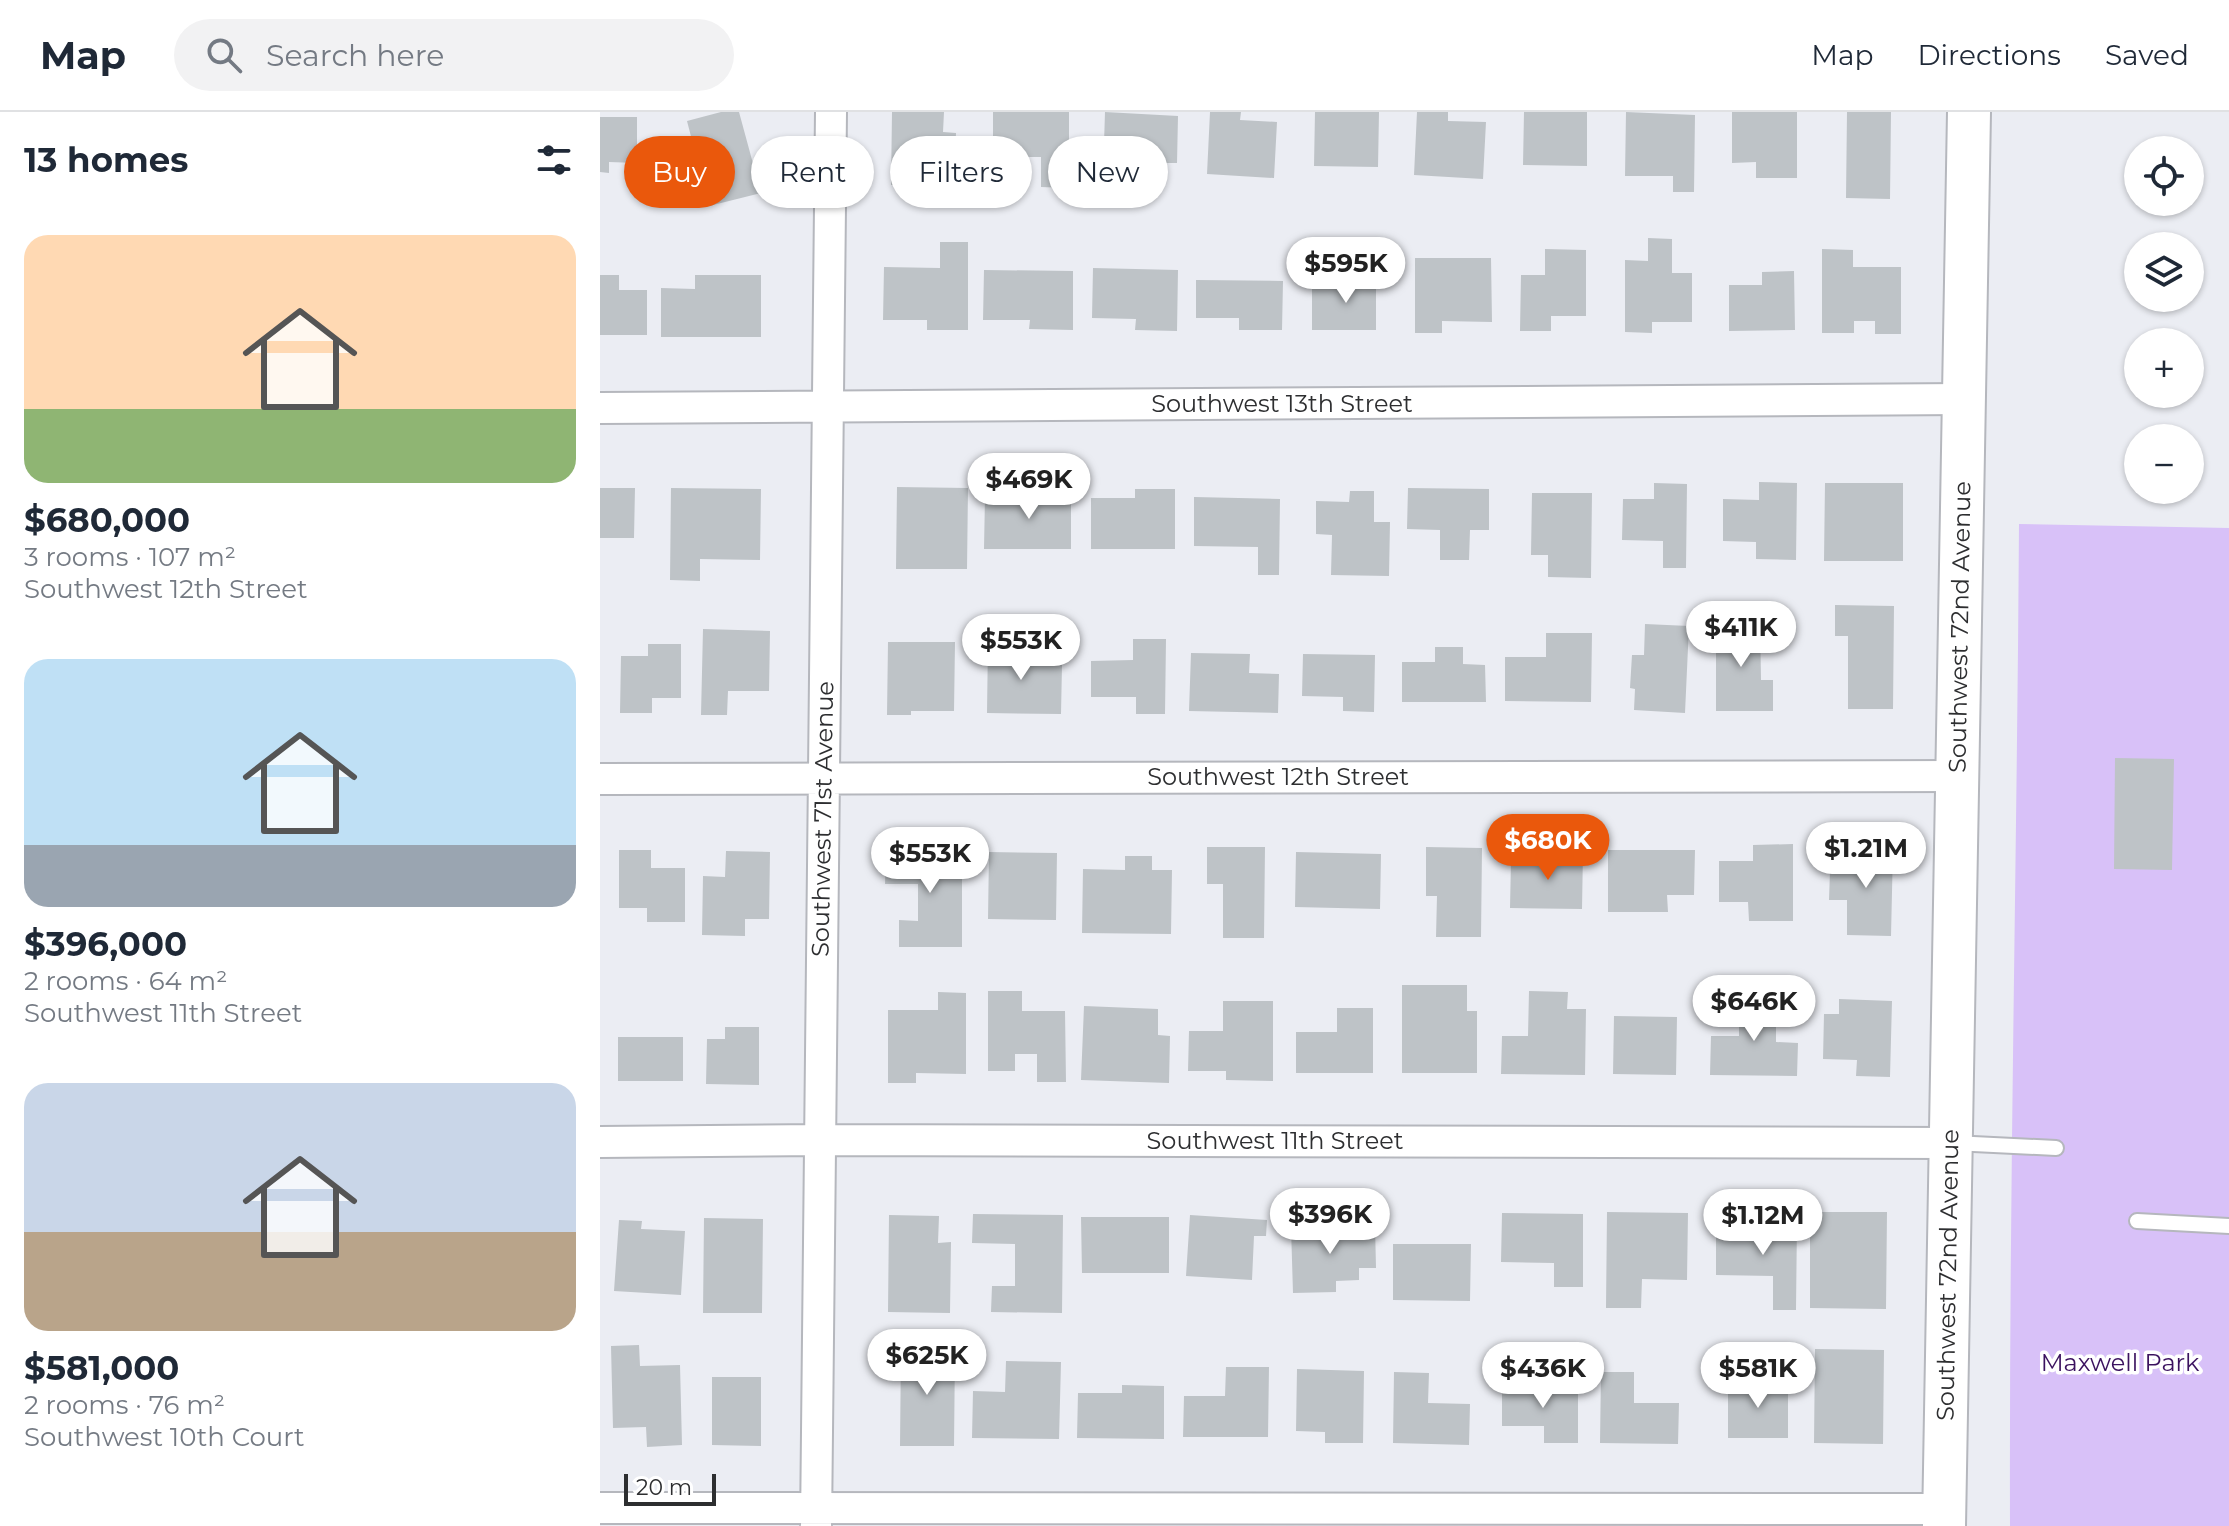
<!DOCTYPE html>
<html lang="en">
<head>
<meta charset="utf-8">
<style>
	:root { --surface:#fff; --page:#f2f2f3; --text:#1f2937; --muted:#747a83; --line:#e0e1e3; --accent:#ea580c }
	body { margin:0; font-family:Montserrat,sans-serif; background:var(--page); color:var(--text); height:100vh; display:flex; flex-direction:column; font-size:30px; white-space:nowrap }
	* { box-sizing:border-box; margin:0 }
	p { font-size:26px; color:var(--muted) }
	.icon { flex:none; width:44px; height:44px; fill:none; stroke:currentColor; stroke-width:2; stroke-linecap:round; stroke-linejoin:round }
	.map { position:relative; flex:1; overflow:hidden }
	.details { display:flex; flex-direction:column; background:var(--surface); width:600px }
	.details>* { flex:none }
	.banner { position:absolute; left:24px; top:24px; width:760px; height:72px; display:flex; gap:16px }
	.tools { position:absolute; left:1524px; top:24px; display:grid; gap:16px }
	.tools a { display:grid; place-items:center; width:80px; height:80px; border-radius:50%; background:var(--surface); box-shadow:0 2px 6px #0004; font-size:40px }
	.scale { position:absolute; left:24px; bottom:20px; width:92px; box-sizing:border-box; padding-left:8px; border:4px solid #2d2e30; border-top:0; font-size:22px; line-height:28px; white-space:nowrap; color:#2d2e30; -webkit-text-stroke:6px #fff; paint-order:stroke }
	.price { position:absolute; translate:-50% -68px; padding:0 18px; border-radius:28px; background:#fff; color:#222; font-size:26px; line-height:52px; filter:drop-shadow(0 2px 4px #0008) }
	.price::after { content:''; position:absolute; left:50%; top:48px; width:24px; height:18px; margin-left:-12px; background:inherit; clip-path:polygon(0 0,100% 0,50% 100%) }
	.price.current { background:var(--accent); color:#fff }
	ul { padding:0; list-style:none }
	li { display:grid; align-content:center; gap:16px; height:424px; padding:0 24px }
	li span { display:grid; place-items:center; height:248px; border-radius:24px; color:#555 }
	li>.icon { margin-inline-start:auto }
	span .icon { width:144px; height:144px; fill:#fffc; stroke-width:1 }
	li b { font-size:34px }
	h2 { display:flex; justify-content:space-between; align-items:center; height:96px; padding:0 24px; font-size:34px }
	.pill { padding:0 28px; border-radius:36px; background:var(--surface); box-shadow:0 2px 6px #0004; font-size:28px; line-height:72px }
	.pill.current { background:var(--accent); color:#fff }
	header { display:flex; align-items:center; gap:48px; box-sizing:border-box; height:112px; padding:0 40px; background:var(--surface); border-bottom:2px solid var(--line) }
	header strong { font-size:38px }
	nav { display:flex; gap:44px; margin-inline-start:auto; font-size:28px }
	.search { width:560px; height:72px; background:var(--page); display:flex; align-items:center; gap:20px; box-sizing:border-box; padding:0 28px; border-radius:44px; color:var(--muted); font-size:30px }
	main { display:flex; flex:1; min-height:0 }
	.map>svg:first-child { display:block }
</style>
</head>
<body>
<header>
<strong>Map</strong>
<div class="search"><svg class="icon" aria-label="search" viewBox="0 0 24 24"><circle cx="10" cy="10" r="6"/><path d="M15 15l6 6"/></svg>Search here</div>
<nav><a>Map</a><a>Directions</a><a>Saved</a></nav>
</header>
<main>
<section class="details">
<h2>13 homes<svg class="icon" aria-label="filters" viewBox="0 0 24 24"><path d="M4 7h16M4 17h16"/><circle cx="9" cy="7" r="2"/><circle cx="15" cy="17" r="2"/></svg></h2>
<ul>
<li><span style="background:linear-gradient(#ffd9b3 70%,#8fb573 0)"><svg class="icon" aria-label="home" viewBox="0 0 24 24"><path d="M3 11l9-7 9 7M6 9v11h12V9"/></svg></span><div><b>$680,000</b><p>3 rooms · 107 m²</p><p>Southwest 12th Street</p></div></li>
<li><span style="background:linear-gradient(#bfe0f5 75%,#9aa5b1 0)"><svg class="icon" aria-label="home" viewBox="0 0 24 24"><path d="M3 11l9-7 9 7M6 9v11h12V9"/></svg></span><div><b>$396,000</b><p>2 rooms · 64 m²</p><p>Southwest 11th Street</p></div></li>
<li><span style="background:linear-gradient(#c9d6e8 60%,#b9a48a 0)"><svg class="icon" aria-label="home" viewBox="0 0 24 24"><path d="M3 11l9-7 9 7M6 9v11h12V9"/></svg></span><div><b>$581,000</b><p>2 rooms · 76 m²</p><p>Southwest 10th Court</p></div></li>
</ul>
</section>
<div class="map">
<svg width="1629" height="1414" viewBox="0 0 1629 1414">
	<rect width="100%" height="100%" fill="#ebedf3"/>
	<path fill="#d8c1f8" d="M1419,412L1629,416V1414H1410C1409,1080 1417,746 1419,412Z"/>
	<path fill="#bec3c7" d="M121,0H139L161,81L109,94L87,9Z
		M292,0H344L343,20L356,21L354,75L291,73Z
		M393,0H469V76L441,75V45H414V29H393Z
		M505,0L578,4L577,51H552V65L503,64Z
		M610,0H641L640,8L677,10L674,66L607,62Z
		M715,0H779L778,55L714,54Z
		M817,0H848V9L886,10L883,67L814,63Z
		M924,0H987V54L923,53Z
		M1026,0L1095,3L1094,80H1073V64H1025Z
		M1132,0H1197V66H1156V50L1132,51Z
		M1247,0H1291L1290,87L1246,86Z
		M0,5H37V51L9,50V61L0,60Z
		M1048,126L1072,127V161H1092V210H1052V221L1025,220V148L1048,149Z
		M340,130H368V218H327V208H283L284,155L340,156Z
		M945,137L986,138V204H951V219H920L921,163H945Z
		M1222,137L1253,138V155H1301V222H1275V209H1254V221H1222Z
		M815,146H891L892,210L842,209V221H815Z
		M493,156L578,158L577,219L535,218L536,207L492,206Z
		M384,158L473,159V218L429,217L430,208H383Z
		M1194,159L1195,218L1129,219V173H1162V160Z
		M746,161H776V218H712V174H746Z
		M0,163H19V178H47V223H0Z
		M95,163H161V225H61V176L95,177Z
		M596,168L683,169L682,218H639V206H596Z
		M1159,370L1197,371L1196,448L1156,447V430L1123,429V387L1159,388Z
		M1054,371L1087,372L1086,456H1063V429L1022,428L1023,387H1054Z
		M1225,371H1303V449H1224Z
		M297,375L368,376L367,457H296Z
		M0,376H35L34,426H0Z
		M71,376L161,377L160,448L100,447V469L70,468Z
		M808,376L889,377V418H870L869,448H840V418L807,417Z
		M535,377H575V437H491V386H535Z
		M427,378L471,379V437H384L385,385L427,386Z
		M750,379H774V410H790L789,464L731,463L732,423L716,422V389L749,390Z
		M932,381H992L991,466L948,465V443H931Z
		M594,385L680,387L679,463H658V435L594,434Z
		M1235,493L1294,494L1293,597H1248V524H1235Z
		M1116,509H1160L1161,568H1173V599H1116Z
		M1045,512L1089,514L1085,601L1034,598L1035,577L1030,576L1032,543H1044Z
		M103,517L170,519L169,579H128L127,603H101Z
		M946,521H992L991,590L905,589V545H946Z
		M533,527H566L565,602H536V585H491V549L533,548Z
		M388,529H425L424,552L462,553L461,602L387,601Z
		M288,530H355L354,599H311V603H287Z
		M48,532H81V586H52V601H20L21,544H48Z
		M835,535H863V552L885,553L886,590H802V550H835Z
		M591,541L650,542L649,561L679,562L678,601L589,599Z
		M703,542L775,543L774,600L743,599V585L702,584Z
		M1515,646L1574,647L1572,758L1514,757Z
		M1193,732V809H1149L1148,790H1119V749H1153V733Z
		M607,735H665L664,826H623V772H607Z
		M826,735L882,736L881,825H836L837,784H826Z
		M1244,735L1293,736L1291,824L1247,823V788H1229L1230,759H1243Z
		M286,737H362V835H299V808L318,809V772H285Z
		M19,738H51V756H85V810H47V796H19Z
		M943,738L983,739L982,797L910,796L911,749H942Z
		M1008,738H1095L1094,783H1067L1068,800H1008Z
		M126,739L170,740L169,807H145V824L102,823L103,764L125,765Z
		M389,740L457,741L456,808L388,807Z
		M696,740L781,742L780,797L695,795Z
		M525,744H552V758H572L571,822L482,821L483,757L525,758Z
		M802,873H867V899H877V961H802Z
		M388,879H422V899H465L466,970H437V942H415V959H388Z
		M929,879L968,880L967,897H986L985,963L901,962L902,924H928Z
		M338,880L366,881V962L316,961V971H288V898H338Z
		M1139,882H1176V930L1198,931L1197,964L1110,963L1111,924H1139Z
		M1239,887L1292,889L1290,965L1256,964L1257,948L1223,947L1224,902H1239Z
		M623,889H673V969L626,968V959H588L589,919H623Z
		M484,894L558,897V923L570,924L569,971L481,968Z
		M737,896H773V961H696V920H737Z
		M1014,904L1077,905L1076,963L1013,962Z
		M125,915H159V973L106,972L107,927H125Z
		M18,925H83V969H18Z
		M1007,1100L1088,1101L1087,1168L1042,1167L1041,1196H1006Z
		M1210,1100H1287L1286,1197L1210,1196Z
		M902,1101L983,1102V1175H954V1151L901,1150Z
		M373,1102L463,1103L462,1201L391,1200L392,1174H415V1132L372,1131Z
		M289,1103L339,1104L338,1131L351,1130L350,1201L288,1200Z
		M590,1103L667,1108L666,1124H654L652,1168L586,1164Z
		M481,1105H569V1161H482Z
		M104,1106L163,1107L162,1201H103Z
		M1165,1107L1197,1108L1196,1198H1173V1164L1116,1163V1117L1164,1118Z
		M19,1108L42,1109L41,1117L85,1119L81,1183L14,1179Z
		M775,1113L776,1156H759V1168L736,1169V1180L693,1181L691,1115Z
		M793,1132H871L870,1189L793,1188Z
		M39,1233L40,1254L80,1253L82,1333L47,1335L46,1315L13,1316L11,1234Z
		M301,1236L355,1237L354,1334H300Z
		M1215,1237L1284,1238L1283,1332L1214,1331Z
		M406,1249L461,1250L459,1327L372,1326L373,1279L405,1280Z
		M626,1255H669L668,1325H583L584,1284H625Z
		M697,1257L764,1259L763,1331H725V1320L696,1319Z
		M794,1260L829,1261L828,1291L870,1292L869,1333L793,1331Z
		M1001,1260H1034V1291H1079L1078,1332L1000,1331Z
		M112,1265H161V1334L112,1333Z
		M1128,1269H1188V1326H1128Z
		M522,1273L564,1274V1327L477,1326L478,1281H522Z
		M902,1273L978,1274V1331H944V1314H902Z"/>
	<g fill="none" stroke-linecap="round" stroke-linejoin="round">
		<g stroke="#b5b7bd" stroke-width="18">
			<path id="lane" d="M1353,1031L1456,1036
				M1537,1109L1629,1114"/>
		</g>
		<g stroke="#b5b7bd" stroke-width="34">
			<path id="street" d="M0,296L1364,287
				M0,667L1357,664
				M0,1030L220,1028L1350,1031
				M0,1396L1344,1397
				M216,1414L231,0"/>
		</g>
		<g stroke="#b5b7bd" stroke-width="46">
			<path id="secondary" d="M1344,1414L1369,0"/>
		</g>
		<use href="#lane" stroke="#fff" stroke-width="14"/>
		<use href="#street" stroke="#fff" stroke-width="30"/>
		<use href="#secondary" stroke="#fff" stroke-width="42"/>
	</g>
	<g text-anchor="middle" stroke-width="7" stroke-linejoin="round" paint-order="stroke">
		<g font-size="24" fill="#2d2e30" stroke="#fff">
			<text x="682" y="300">Southwest 13th Street</text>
			<text transform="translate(1360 515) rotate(-89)" y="8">Southwest 72nd Avenue</text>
			<text x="678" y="673">Southwest 12th Street</text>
			<text transform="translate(223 707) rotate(-89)" y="8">Southwest 71st Avenue</text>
			<text x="675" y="1037">Southwest 11th Street</text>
			<text transform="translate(1348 1163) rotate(-89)" y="8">Southwest 72nd Avenue</text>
		</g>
		<g font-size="24" fill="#3b125f" stroke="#fff">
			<text x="1520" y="1259">Maxwell Park</text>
		</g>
	</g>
</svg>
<div class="tools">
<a><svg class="icon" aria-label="locate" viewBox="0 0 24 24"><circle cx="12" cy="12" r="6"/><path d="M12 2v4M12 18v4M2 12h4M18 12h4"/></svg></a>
<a><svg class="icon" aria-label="layers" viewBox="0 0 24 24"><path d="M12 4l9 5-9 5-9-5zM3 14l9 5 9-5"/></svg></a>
<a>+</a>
<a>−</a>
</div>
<div class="scale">20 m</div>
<b class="price" style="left:746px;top:193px">$595K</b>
<b class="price" style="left:429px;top:409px">$469K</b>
<b class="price" style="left:1141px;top:557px">$411K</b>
<b class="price" style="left:421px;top:570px">$553K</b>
<b class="price current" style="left:948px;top:770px">$680K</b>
<b class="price" style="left:1266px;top:778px">$1.21M</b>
<b class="price" style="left:330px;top:783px">$553K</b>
<b class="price" style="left:1154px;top:931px">$646K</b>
<b class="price" style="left:730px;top:1144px">$396K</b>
<b class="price" style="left:1163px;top:1145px">$1.12M</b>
<b class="price" style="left:327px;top:1285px">$625K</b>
<b class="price" style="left:943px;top:1298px">$436K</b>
<b class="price" style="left:1158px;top:1298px">$581K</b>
<div class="banner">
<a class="pill current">Buy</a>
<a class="pill">Rent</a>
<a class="pill">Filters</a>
<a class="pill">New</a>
</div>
</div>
</main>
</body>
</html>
